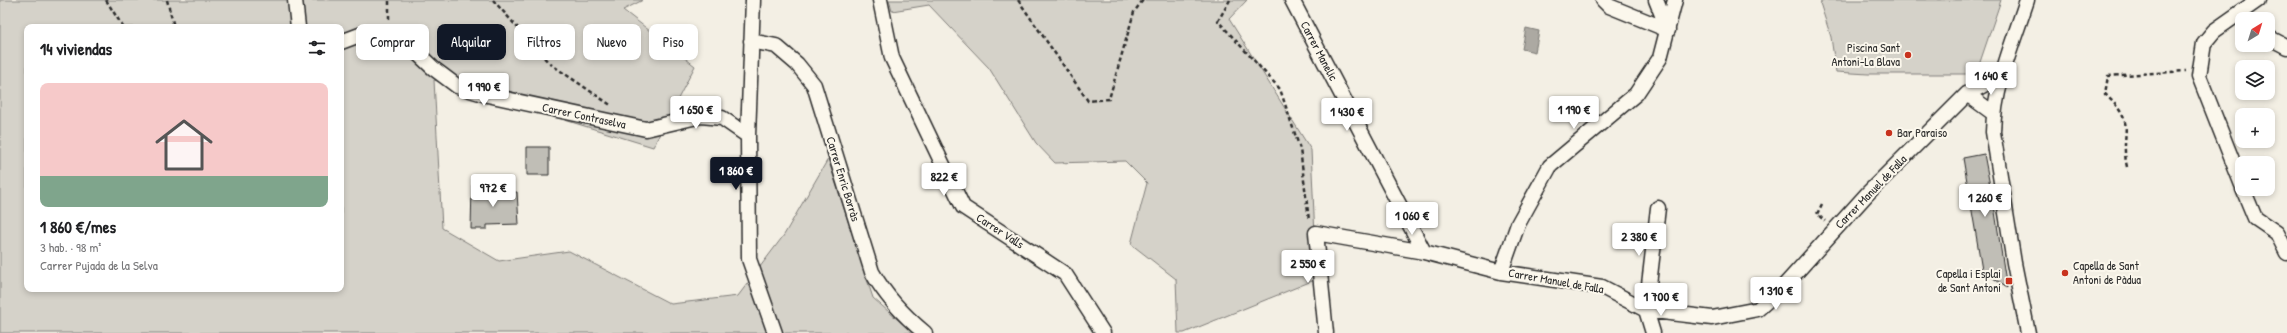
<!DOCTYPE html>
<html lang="es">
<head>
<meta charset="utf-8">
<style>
	:root { --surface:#fff; --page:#f2f2f2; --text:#202124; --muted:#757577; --line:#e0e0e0; --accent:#111827 }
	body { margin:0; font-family:"Patrick Hand",sans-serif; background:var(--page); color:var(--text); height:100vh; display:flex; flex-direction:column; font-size:15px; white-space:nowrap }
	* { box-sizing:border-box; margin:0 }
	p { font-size:13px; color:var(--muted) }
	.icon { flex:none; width:22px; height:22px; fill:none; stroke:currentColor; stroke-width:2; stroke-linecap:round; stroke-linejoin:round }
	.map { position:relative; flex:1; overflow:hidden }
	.drawer { position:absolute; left:24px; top:24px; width:320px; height:268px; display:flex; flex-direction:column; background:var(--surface); border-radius:8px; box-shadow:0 2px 6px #0003 }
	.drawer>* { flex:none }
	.top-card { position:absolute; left:356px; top:24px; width:380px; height:36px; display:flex; gap:8px }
	.needle { width:26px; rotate:38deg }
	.tools { position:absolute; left:2235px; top:12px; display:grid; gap:8px }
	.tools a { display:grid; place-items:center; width:40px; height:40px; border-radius:8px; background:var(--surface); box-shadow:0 2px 6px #0003; font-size:20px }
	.price { position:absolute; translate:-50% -34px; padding:0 9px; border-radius:4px; background:#fff; color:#222; font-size:13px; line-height:26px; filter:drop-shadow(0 1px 2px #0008) }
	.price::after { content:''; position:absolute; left:50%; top:24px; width:12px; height:9px; margin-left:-6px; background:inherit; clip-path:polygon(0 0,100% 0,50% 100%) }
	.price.selected { background:var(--accent); color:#fff }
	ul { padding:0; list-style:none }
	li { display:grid; align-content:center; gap:8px; height:212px; padding:0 16px }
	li+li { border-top:1px solid var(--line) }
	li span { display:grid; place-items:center; height:124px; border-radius:8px; color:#555 }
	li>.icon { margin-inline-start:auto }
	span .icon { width:72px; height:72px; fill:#fffc; stroke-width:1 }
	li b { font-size:17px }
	h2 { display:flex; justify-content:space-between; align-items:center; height:48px; padding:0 16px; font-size:17px }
	.tag { padding:0 14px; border-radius:8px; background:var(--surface); box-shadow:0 2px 6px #0003; font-size:14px; line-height:36px }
	.tag.selected { background:var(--accent); color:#fff }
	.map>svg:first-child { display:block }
</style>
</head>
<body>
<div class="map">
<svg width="2287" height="333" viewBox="0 0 2287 333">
	<rect width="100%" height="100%" fill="#f3efe4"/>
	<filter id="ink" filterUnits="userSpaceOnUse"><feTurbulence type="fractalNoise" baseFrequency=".025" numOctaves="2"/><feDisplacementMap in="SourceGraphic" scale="8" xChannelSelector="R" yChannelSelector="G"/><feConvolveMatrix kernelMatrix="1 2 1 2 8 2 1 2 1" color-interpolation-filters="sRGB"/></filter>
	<g filter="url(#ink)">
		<path fill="#d5d2c9" stroke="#807e7a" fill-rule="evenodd" d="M0,0H643L623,10L695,66L653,147L434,80L442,228L499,261L569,251L671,304L738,296L784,235L828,159L873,298L913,333H0ZM27,27H341V289H27Z
			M889,0H1247L1229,19L1311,150L1317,279L1184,333H1178L1176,279L1131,244L1147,183L1125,161L1055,163L1036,143L989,68L929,5L892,11Z
			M1825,0H2001L1976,74H1868L1836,72L1831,37L1820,3Z"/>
		<path fill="#aca9a2" stroke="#787772" d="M1526,28L1539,31L1535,52L1522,49Z"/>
		<path fill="#c0beb6" stroke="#2b2b2b" d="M527,147H549V175H527Z
			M1984,154L1995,212L2007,288L1982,270L1963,158Z
			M472,185H488V194L517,192L519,224L487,225V229H471Z"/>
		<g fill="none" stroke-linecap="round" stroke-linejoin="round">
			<g stroke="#2b2b2b" stroke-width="17">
				<path id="minor" d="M295,0L298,27
					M753,0L748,136L749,259L775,333
					M880,0L892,58L963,207L1065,274L1103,333
					M1292,0L1424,252
					M1603,0L1609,6L1668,30
					M1656,0L1668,30
					M2027,0C2013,43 1994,86 1993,132L2014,263L2028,333
					M2268,37L2287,47
					M751,41L776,46L797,64L814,85L872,272C886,297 903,315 925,333
					M341,42L365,33L397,34L433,68L457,86L483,94L646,129L701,116L722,118L748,136
					M1967,94L1993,113
					M2242,185L2199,76L2204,43L2214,31L2258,0
					M2243,189L2255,218L2277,233L2287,253
					M1501,272L1518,224L1550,166L1636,94L1660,58L1675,0
					M1326,333L1316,233L1424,252L1501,272L1602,287L1646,310L1712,318L1758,309L1784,286L1868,193L1967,94L2002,75
					M1653,333L1646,310L1658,208"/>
			</g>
			<path stroke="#2b2b2b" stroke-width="2.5" stroke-dasharray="4 3" stroke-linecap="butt" d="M106,0L123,27
				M167,0L174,27
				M493,0L549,63L612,106
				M1018,0L1088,101L1109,99L1134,12L1143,0
				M1230,0L1218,21L1280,89L1300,149L1309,220
				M389,19V0
				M2127,167C2119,130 2139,126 2105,94L2108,76L2186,71
				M1822,204L1817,214L1825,221"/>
			<use href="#minor" stroke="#fbf7ec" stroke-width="14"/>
		</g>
	</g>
	<g fill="#c8321e" stroke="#fbf7ec" stroke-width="1.5">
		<circle cx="1908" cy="55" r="4"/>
		<circle cx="1889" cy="133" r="4"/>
		<circle cx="2065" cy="273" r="4"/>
		<rect x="2005" y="277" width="8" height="8" rx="2"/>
	</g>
	<g text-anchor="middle" stroke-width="4" stroke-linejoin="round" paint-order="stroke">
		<g font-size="12" fill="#2b2b2b" stroke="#fbf7ec" text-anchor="end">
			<text x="1900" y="52">Piscina Sant<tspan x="1900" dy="14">Antoni-La Blava</tspan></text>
			<text x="1897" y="137" text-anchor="start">Bar Paraiso</text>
			<text x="2073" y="270" text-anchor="start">Capella de Sant<tspan x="2073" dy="14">Antoni de Pàdua</tspan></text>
			<text x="2001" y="278">Capella i Esplai<tspan x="2001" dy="14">de Sant Antoni</tspan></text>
		</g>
		<g font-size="12" fill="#2b2b2b" stroke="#fbf7ec">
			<text transform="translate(1319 51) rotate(62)" y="4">Carrer Manelic</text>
			<text transform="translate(584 116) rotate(12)" y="4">Carrer Contraselva</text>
			<text transform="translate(843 179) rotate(73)" y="4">Carrer Enric Borràs</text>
			<text transform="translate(1871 192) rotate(-46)" y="4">Carrer Manuel de Falla</text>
			<text transform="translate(1000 231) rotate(33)" y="4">Carrer Valls</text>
			<text transform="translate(1556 281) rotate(10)" y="4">Carrer Manuel de Falla</text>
		</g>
	</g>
</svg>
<div class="tools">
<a><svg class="needle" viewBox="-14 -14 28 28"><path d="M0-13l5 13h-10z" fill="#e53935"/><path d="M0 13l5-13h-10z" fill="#757577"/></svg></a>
<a><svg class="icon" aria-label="layers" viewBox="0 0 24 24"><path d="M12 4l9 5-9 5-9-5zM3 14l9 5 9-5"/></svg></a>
<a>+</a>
<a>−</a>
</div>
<b class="price" style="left:1991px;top:96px">1 640 €</b>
<b class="price" style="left:484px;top:107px">1 990 €</b>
<b class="price" style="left:696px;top:130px">1 650 €</b>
<b class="price" style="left:1574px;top:130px">1 190 €</b>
<b class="price" style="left:1347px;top:132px">1 430 €</b>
<b class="price selected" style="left:736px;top:191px">1 860 €</b>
<b class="price" style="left:944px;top:197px">822 €</b>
<b class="price" style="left:493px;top:208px">972 €</b>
<b class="price" style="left:1985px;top:218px">1 260 €</b>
<b class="price" style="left:1412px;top:236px">1 060 €</b>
<b class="price" style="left:1639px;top:257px">2 380 €</b>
<b class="price" style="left:1308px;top:284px">2 550 €</b>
<b class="price" style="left:1776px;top:311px">1 310 €</b>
<b class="price" style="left:1661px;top:317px">1 700 €</b>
<div class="top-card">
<a class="tag">Comprar</a>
<a class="tag selected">Alquilar</a>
<a class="tag">Filtros</a>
<a class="tag">Nuevo</a>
<a class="tag">Piso</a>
</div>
<section class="drawer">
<h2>14 viviendas<svg class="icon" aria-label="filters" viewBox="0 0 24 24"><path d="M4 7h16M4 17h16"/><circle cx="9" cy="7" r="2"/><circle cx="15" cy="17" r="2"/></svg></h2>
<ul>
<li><span style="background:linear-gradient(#f6c9c9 75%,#7fa58c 0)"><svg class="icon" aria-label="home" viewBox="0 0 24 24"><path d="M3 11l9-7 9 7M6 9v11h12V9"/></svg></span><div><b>1 860 €/mes</b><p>3 hab. · 98 m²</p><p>Carrer Pujada de la Selva</p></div></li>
</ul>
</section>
</div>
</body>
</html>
